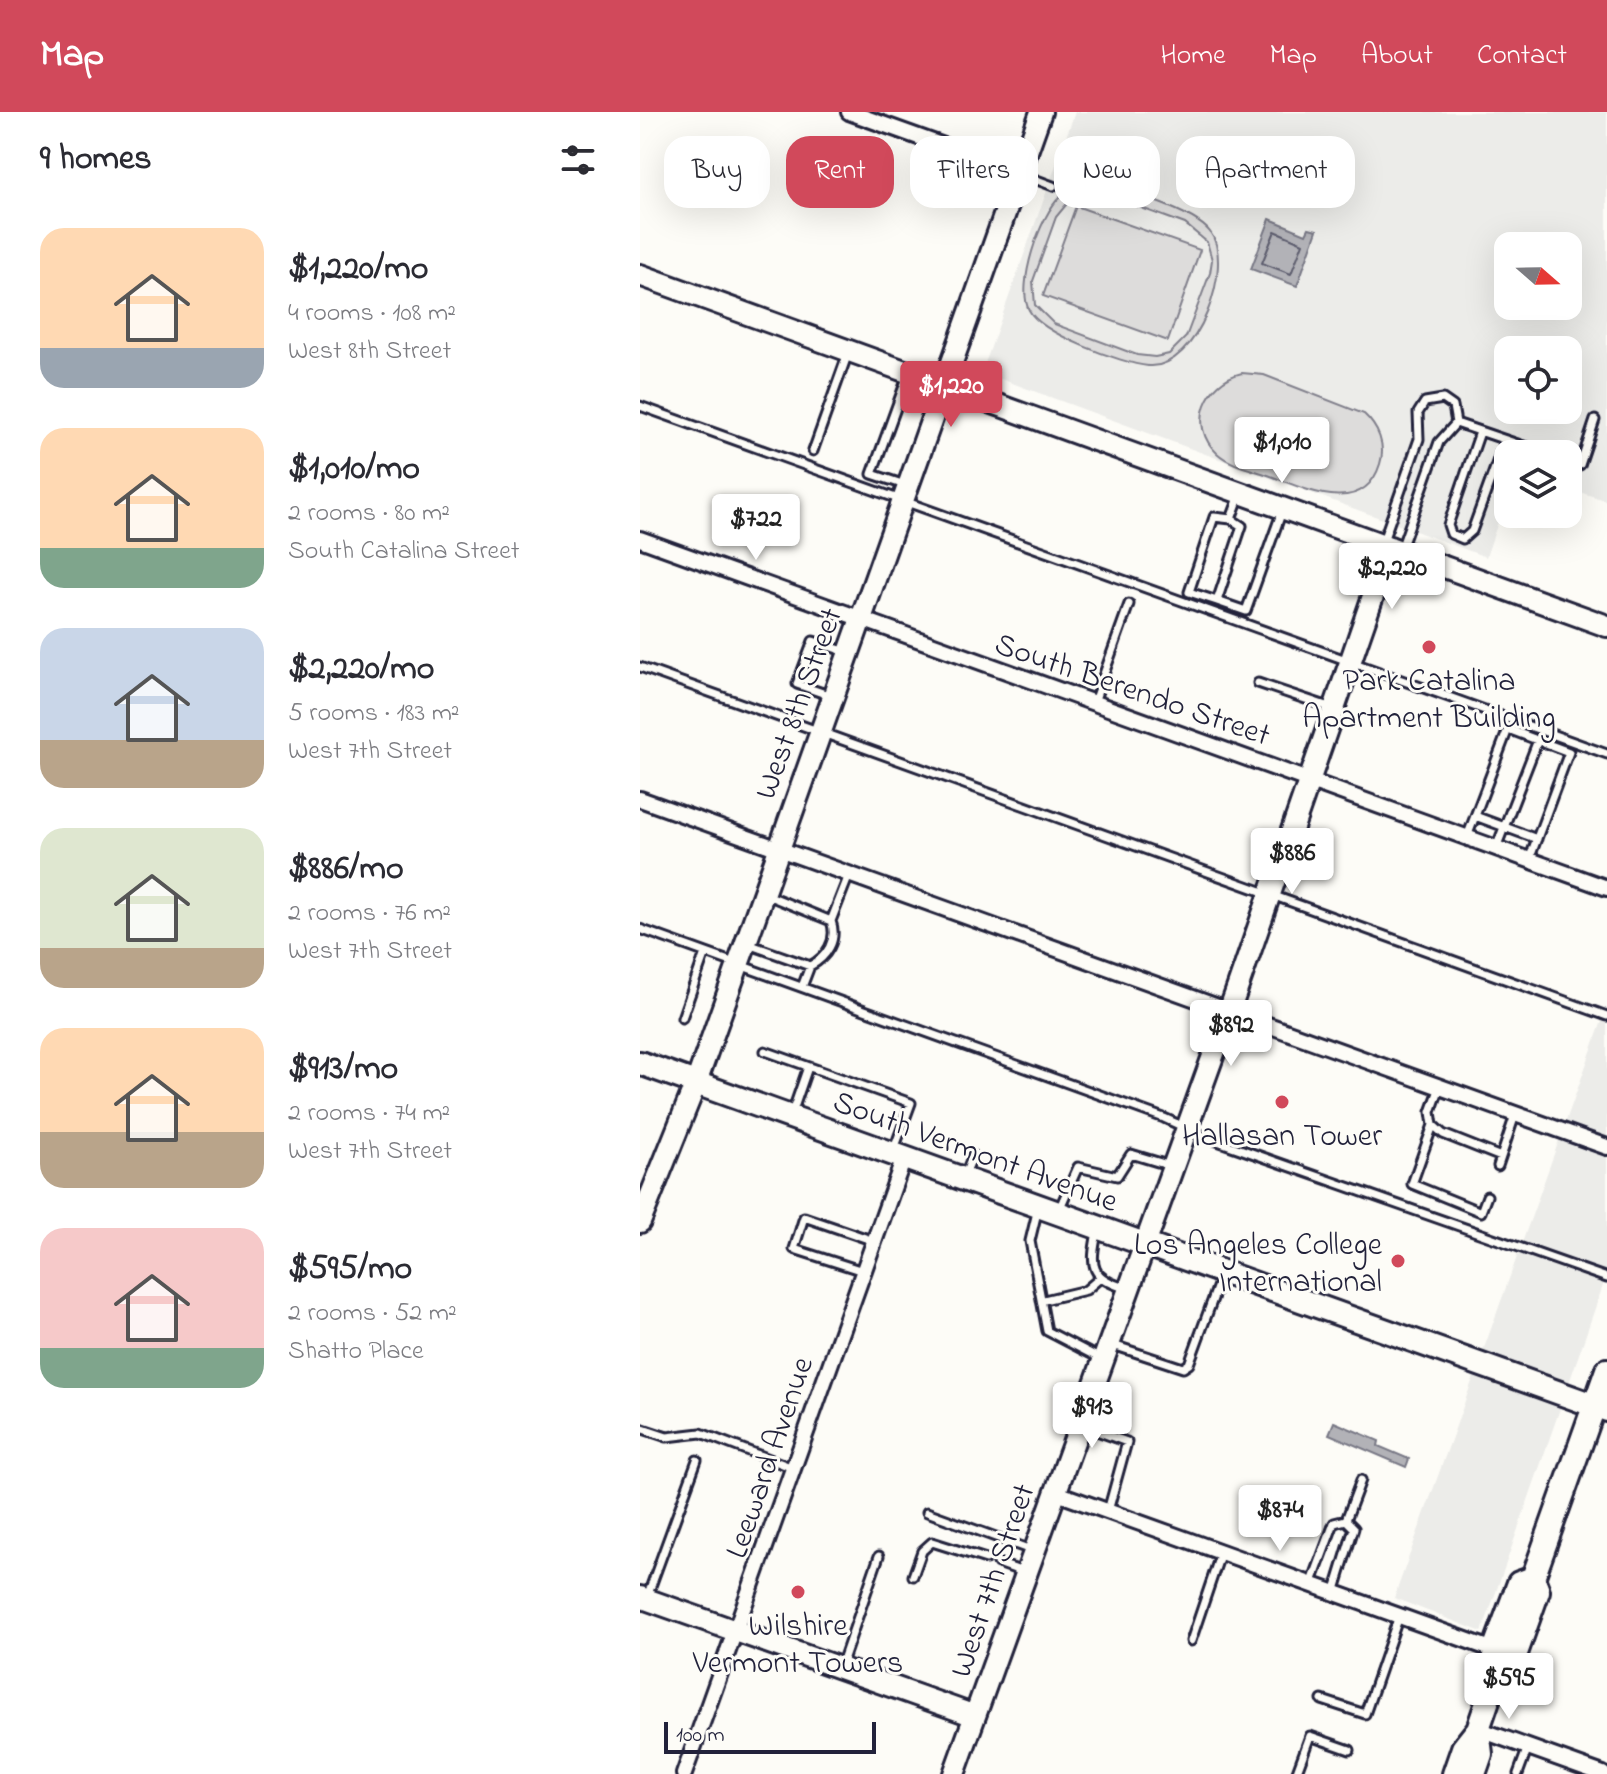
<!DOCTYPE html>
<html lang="en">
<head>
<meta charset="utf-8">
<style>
	:root { --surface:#fff; --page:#f7f7f7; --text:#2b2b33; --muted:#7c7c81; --accent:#d1495b }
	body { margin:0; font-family:"Indie Flower",sans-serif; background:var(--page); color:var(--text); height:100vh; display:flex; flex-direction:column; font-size:30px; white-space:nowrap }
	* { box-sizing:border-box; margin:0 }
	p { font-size:26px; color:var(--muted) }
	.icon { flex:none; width:44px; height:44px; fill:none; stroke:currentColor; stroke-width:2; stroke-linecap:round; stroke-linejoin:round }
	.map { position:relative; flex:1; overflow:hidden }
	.panel { display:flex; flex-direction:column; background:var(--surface); width:640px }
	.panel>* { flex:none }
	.top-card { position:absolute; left:24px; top:24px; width:760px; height:72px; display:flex; gap:16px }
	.needle { width:52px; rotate:110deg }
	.buttons { position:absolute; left:854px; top:120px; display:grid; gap:16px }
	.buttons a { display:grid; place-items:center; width:88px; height:88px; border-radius:16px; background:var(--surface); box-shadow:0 8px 32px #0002; font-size:40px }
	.scale { position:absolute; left:24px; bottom:20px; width:212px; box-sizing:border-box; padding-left:8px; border:4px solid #22223b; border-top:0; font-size:22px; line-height:28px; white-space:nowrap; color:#22223b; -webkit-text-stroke:6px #fdfcf7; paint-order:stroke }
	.price { position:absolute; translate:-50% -68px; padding:0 18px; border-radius:8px; background:#fff; color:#222; font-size:26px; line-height:52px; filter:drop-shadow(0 2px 4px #0008) }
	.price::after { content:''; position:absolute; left:50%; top:48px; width:24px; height:18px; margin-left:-12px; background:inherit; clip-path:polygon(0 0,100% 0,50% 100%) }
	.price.selected { background:var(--accent); color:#fff }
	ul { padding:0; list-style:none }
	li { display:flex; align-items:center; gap:24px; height:200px; padding:0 40px }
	li span { display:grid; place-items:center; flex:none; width:224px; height:160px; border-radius:24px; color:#555 }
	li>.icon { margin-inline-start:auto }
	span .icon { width:96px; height:96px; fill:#fffc; stroke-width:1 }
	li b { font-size:34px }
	h2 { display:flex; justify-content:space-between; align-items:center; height:96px; padding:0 40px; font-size:34px }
	.tag { padding:0 28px; border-radius:24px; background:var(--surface); box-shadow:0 8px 32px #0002; font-size:28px; line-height:72px }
	.tag.selected { background:var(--accent); color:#fff }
	header { display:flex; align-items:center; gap:48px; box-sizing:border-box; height:112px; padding:0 40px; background:var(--accent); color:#fff }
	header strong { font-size:38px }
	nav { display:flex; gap:44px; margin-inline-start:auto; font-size:28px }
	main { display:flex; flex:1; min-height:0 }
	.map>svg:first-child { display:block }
</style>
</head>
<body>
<header>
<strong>Map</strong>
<nav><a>Home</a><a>Map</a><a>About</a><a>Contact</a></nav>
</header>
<main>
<section class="panel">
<h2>9 homes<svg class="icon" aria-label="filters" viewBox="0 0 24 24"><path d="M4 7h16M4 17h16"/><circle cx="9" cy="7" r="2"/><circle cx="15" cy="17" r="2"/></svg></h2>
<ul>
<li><span style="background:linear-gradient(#ffd9b3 75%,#9aa5b1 0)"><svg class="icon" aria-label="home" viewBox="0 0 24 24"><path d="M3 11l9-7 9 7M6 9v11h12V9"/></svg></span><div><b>$1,220/mo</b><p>4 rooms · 108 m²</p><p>West 8th Street</p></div></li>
<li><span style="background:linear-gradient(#ffd9b3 75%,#7fa58c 0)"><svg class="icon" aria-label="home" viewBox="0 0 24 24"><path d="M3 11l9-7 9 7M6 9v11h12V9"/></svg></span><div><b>$1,010/mo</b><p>2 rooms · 80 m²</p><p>South Catalina Street</p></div></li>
<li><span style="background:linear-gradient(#c9d6e8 70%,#b9a48a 0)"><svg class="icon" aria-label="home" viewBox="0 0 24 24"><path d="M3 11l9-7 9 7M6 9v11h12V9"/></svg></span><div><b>$2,220/mo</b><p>5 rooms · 183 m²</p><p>West 7th Street</p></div></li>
<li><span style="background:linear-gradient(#dfe7d0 75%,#b9a48a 0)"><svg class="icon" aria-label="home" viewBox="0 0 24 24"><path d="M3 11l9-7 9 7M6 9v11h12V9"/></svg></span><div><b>$886/mo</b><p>2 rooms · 76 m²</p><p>West 7th Street</p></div></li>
<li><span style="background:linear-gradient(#ffd9b3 65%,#b9a48a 0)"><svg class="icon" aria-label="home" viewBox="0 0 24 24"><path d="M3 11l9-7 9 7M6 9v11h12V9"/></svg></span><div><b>$913/mo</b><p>2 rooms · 74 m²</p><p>West 7th Street</p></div></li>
<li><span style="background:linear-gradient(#f6c9c9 75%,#7fa58c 0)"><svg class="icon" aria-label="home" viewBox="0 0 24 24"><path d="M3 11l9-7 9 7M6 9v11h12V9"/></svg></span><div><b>$595/mo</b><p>2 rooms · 52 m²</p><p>Shatto Place</p></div></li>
</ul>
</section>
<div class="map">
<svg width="967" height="1662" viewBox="0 0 967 1662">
	<rect width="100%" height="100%" fill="#fdfcf7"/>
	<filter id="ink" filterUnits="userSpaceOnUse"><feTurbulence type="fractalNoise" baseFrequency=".0125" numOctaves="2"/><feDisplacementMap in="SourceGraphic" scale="16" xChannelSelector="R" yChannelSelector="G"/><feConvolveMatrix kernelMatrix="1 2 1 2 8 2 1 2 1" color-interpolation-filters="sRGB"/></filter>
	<g filter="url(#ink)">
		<path fill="#ecece9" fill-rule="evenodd" d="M435,0H967V389L928,376V342H868V381L846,445L342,260ZM868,134H928V194H868ZM868,238H928V298H868Z
			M962,909L967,911V1162L842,1520L754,1486Z"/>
		<path fill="#dddcdb" stroke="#807f8b" stroke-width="2" fill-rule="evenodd" d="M459,73C485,78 554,99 570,120C595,152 558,258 508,254C481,251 401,222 389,198C376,174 400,103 420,85C431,75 444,72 459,73ZM446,81L466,83L545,112L567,130L572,148L570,161L546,225L529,242L515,245L497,243L414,212L395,193L393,169L416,105L430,88Z
			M436,94L560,138L528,229L403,184Z
			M602,261L624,263L724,302C738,315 746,333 740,352C723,407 663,376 628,363C611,357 590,353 577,341C547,313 566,269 602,261Z"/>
		<path fill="#b2b2b7" stroke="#787885" stroke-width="2" d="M630,107L666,122L669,116L677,118L657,174L611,157Z
			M694,1310L739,1329L738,1334L769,1347L766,1355L689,1322Z"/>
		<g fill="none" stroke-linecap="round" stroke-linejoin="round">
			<path stroke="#5c5c6d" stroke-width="2" d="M635,119L663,131L651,162L622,151Z"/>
			<g stroke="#22223b" stroke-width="13">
				<path id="lane" d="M381,62L413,74
					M0,294L967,642
					M816,311L907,342
					M840,320L808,413L811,422L823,427L832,419L865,328
					M173,339L208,241
					M928,349L940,353L955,308
					M265,373L232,362L268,263
					M591,407L600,383
					M743,429L779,327L778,301L785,290L803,287L813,294L816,311L799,330L761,437
					M577,489L549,480L574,405L591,407L602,414L577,489L606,499L642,399
					M0,555L967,904
					M618,571L692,596
					M191,584L157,572L173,529L207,540
					M454,590L489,492
					M835,704L897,727
					M827,725L868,617L929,640L889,748
					M856,736L898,628
					M127,783L191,809
					M0,817L524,1006L566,1025L967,1166
					M108,832L170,854
					M162,875L170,854C187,845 198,828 191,809L209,763
					M42,906L65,841
					M125,939L271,991L253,1040
					M800,975L791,1000L793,1013L772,1072L841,1100L847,1084
					M151,1004L168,955
					M793,1013L803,1022L861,1045
					M858,1054L875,1003
					M324,1065L333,1043
					M398,1096L390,1129L407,1219L461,1247
					M418,1100L438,1055L477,1064L491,1042L531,1054
					M457,1120C450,1156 450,1165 487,1177
					M223,1159L154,1137L164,1105L234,1129
					M404,1188L446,1178L460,1166
					M470,1232L543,1256L549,1252L582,1162
					M440,1313L487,1330L468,1399
					M0,1316L27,1325L61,1321L153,1356
					M287,1400L391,1438
					M706,1408L721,1368
					M358,1451L383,1460
					M273,1464L282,1439L292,1430L346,1447
					M671,1473L694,1411L706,1408L714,1416L694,1481
					M7,1485L57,1348
					M551,1529L581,1440
					M201,1554L239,1444
					M682,1588L725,1602L759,1504
					M656,1662L670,1624L710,1638
					M878,1662L888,1635"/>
			</g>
			<g stroke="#22223b" stroke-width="20">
				<path id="street" d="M209,0L379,61
					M0,427L967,776
					M0,687L967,1035
					M414,1380L854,1538
					M838,1617L963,1662
					M44,1662L264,1046"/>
			</g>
			<g stroke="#22223b" stroke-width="26">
				<path id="secondary" d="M0,163L967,514
					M0,1110L56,971L401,0
					M0,1485L335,1604
					M314,1662L595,883L750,435"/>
			</g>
			<g stroke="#22223b" stroke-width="28">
				<path id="primary" d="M0,951L967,1298
					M859,1556L854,1538L879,1471L893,1466
					M814,1662L823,1636L838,1617L859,1556L875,1544L898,1479L893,1466L967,1258
					M834,1662L841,1642L838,1617"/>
			</g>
			<use href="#lane" stroke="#fdfcf7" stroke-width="7"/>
			<use href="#street" stroke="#fdfcf7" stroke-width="14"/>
			<use href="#secondary" stroke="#fdfcf7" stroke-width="20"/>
			<use href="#primary" stroke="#fdfcf7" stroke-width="22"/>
		</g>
	</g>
	<g fill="#d1495b" stroke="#fdfcf7" stroke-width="3">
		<circle cx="789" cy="535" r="8"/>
		<circle cx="642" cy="990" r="8"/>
		<circle cx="758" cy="1149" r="8"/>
		<circle cx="158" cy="1480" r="8"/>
	</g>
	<g text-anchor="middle" stroke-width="6" stroke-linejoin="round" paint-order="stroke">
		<g font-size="32" fill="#22223b" stroke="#fdfcf7">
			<text x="789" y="578">Park Catalina<tspan x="789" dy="37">Apartment Building</tspan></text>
			<text x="642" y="1033">Hallasan Tower</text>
			<text x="742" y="1142" text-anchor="end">Los Angeles College<tspan x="742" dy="37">International</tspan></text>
			<text x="158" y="1523">Wilshire<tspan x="158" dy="37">Vermont Towers</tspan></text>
		</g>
		<g font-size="32" fill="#22223b" stroke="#fdfcf7">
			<text transform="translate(493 576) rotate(19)" y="11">South Berendo Street</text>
			<text transform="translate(157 591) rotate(-70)" y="11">West 8th Street</text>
			<text transform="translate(336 1038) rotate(20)" y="11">South Vermont Avenue</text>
			<text transform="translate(128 1345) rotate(-71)" y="11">Leeward Avenue</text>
			<text transform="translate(351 1468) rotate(-71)" y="11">West 7th Street</text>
		</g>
	</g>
</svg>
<div class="buttons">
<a><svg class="needle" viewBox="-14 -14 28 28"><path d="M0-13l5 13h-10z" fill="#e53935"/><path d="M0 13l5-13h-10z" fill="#7c7c81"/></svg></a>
<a><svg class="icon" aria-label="locate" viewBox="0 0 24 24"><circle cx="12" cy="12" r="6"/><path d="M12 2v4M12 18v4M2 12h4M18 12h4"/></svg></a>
<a><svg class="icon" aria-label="layers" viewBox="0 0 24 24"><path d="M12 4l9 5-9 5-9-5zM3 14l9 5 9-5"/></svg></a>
</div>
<div class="scale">100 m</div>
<b class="price selected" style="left:311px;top:317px">$1,220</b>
<b class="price" style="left:642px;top:373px">$1,010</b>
<b class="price" style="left:116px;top:450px">$722</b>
<b class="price" style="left:752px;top:499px">$2,220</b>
<b class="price" style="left:652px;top:784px">$886</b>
<b class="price" style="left:591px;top:956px">$892</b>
<b class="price" style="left:452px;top:1338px">$913</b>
<b class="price" style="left:640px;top:1441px">$874</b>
<b class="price" style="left:869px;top:1609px">$595</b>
<div class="top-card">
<a class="tag">Buy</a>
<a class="tag selected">Rent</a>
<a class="tag">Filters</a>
<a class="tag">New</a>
<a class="tag">Apartment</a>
</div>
</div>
</main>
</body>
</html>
